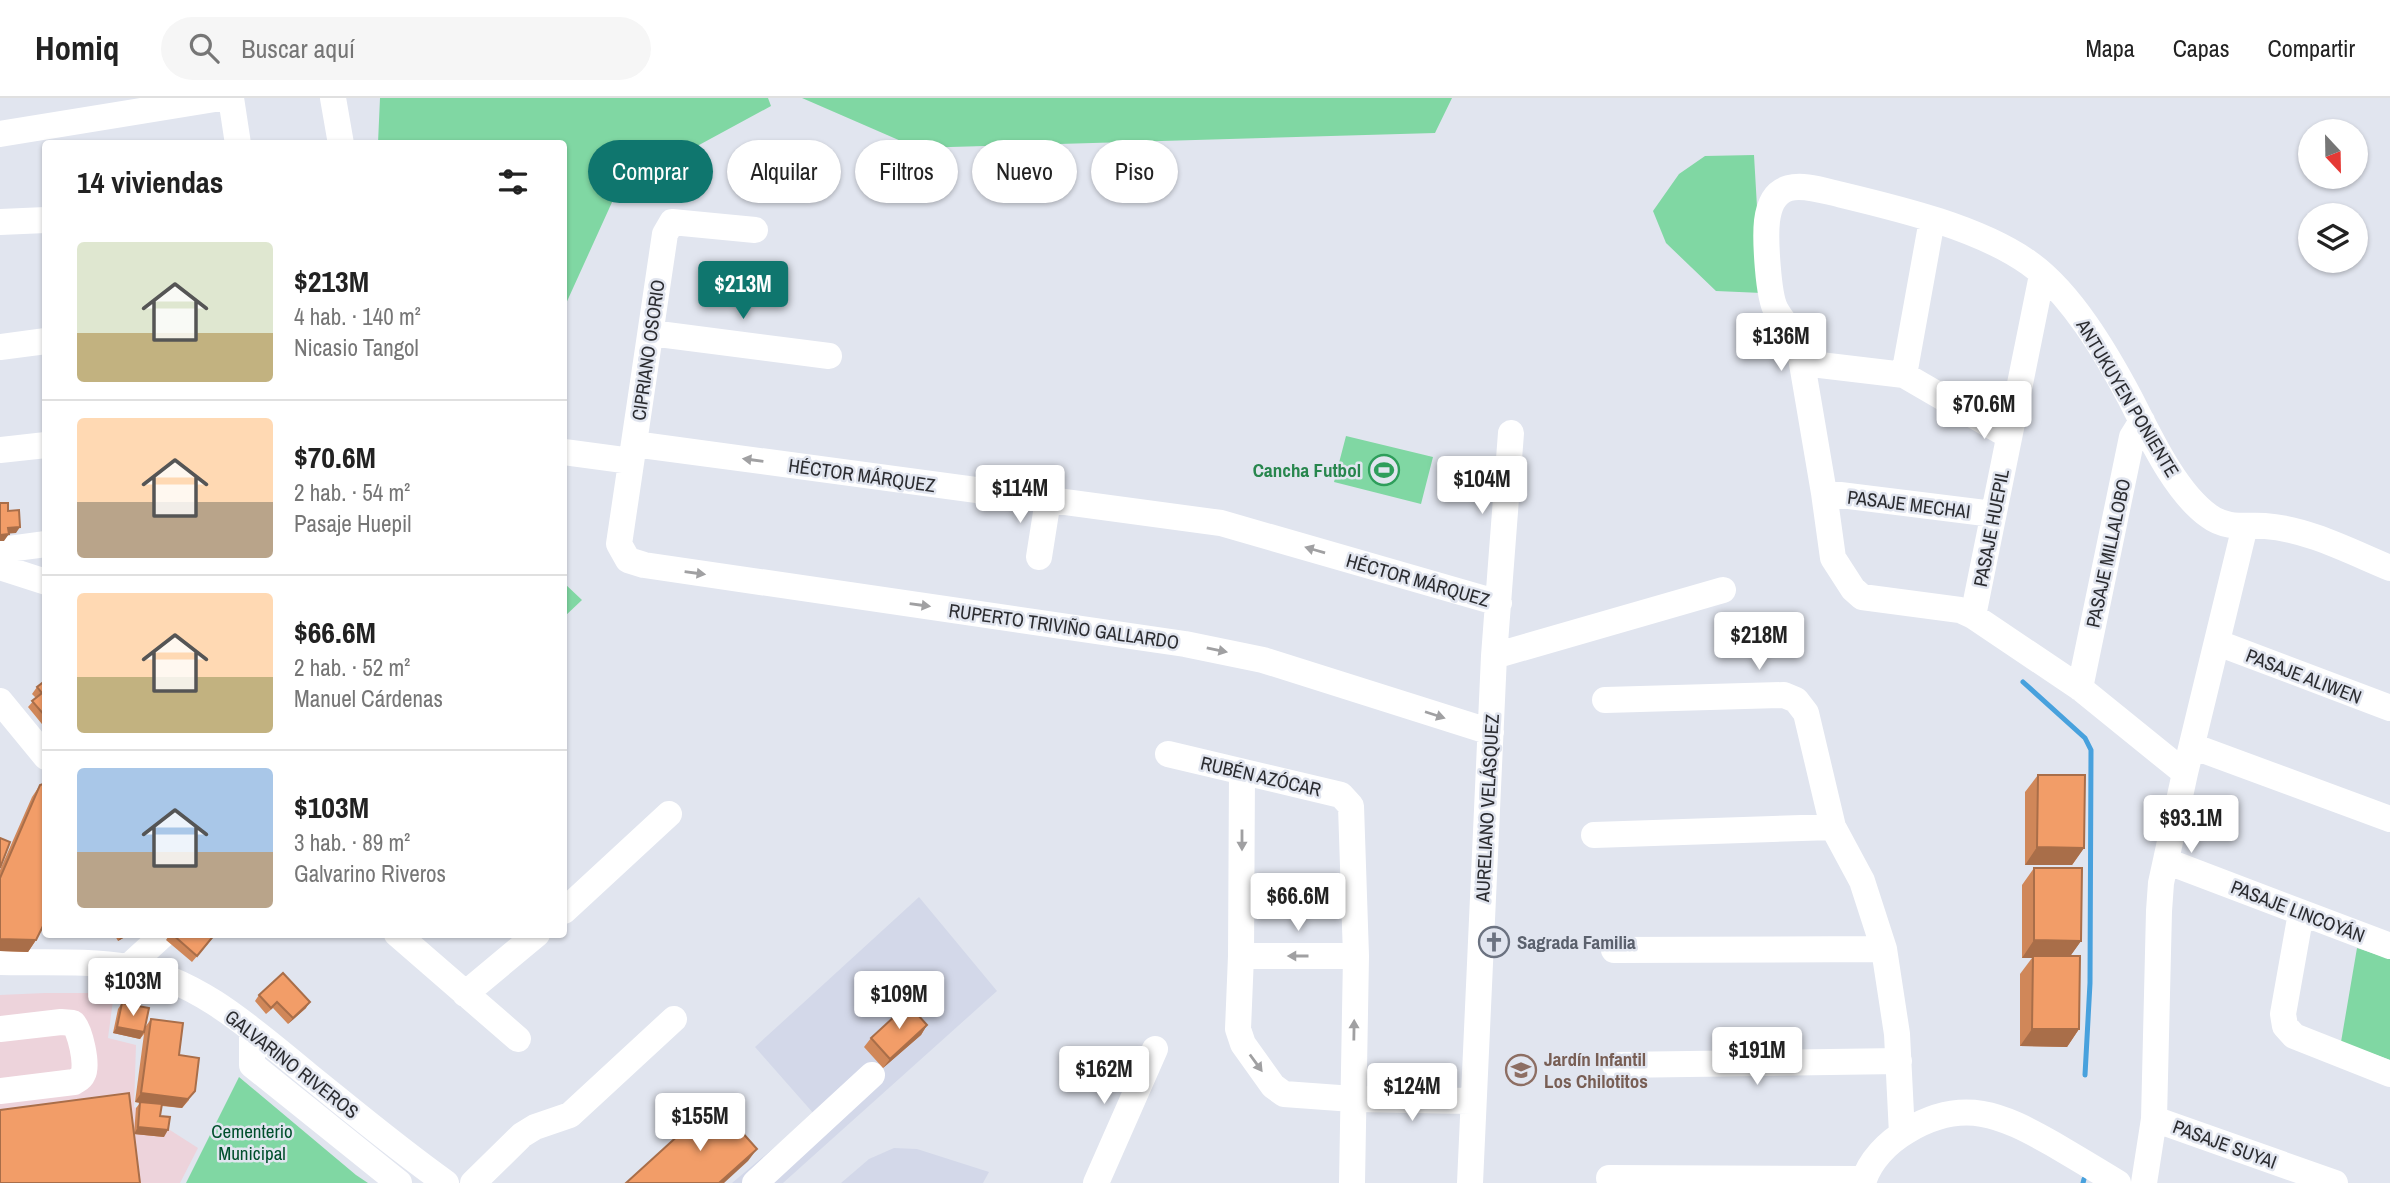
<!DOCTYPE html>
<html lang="es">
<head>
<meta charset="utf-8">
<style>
	:root { --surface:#fff; --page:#f6f6f6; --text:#222; --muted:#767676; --line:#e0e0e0; --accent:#0f766e }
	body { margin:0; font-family:"Archivo Narrow",sans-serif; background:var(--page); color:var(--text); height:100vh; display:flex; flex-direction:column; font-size:26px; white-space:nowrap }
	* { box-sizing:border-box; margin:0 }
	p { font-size:23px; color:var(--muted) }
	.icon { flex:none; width:38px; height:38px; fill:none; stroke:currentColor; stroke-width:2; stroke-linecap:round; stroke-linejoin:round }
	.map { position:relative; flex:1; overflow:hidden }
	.side { position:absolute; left:42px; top:42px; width:525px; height:798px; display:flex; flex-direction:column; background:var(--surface); border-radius:7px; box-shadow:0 2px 5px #0004 }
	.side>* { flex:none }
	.banner { position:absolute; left:588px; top:42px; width:665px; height:63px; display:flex; gap:14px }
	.needle { width:46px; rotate:158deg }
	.buttons { position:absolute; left:2298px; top:21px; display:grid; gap:14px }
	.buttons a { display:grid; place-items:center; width:70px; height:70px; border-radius:50%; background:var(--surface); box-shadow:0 2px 5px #0004; font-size:35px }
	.price { position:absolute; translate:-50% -60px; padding:0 16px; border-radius:7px; background:#fff; color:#222; font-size:23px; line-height:46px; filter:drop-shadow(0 2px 4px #0008) }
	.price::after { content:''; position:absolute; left:50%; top:42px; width:21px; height:16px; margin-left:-10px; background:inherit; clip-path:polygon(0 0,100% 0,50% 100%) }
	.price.on { background:var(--accent); color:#fff }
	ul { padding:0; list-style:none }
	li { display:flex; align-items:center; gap:21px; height:175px; padding:0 35px }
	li+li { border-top:2px solid var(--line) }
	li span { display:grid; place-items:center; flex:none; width:196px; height:140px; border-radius:7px; color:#555 }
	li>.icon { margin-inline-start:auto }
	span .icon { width:84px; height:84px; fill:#fffc; stroke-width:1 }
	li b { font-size:30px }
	h2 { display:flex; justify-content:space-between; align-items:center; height:84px; padding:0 35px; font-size:30px }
	.pill { padding:0 24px; border-radius:32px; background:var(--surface); box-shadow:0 2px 5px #0004; font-size:24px; line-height:63px }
	.pill.on { background:var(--accent); color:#fff }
	header { display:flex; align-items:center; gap:42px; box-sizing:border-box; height:98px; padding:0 35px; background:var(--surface); border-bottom:2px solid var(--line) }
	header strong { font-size:33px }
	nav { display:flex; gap:38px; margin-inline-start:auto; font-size:24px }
	.search { width:490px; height:63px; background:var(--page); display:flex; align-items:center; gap:18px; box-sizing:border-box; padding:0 24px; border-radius:38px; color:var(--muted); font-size:26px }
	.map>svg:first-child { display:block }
</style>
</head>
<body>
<header>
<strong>Homiq</strong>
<div class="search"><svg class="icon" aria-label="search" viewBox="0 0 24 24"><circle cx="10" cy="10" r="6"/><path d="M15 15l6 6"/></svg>Buscar aquí</div>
<nav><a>Mapa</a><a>Capas</a><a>Compartir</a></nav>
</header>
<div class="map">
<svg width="2390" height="1085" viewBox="0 0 2390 1085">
	<rect width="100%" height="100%" fill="#e1e5ef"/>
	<path fill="#edd3db" d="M45,895H114L108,940L136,947L134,1009L198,1050L180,1085H0V897Z"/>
	<path fill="#d3d8e9" d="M919,799L997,893L783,1085H732L814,1016L755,949Z
		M894,1050L917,1051L989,1074L983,1085H841L869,1061Z"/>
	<path fill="#80d7a3" d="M380,0H768L771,8L618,91L564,210V46L378,45Z
		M802,0H1452L1435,35L917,50Z
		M1754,57L1762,195L1716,193L1666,145L1653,113L1679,76L1705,58Z
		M1346,338L1433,359L1421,406L1334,384Z
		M564,485L582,502L564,519Z
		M2357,850L2390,861V962L2341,944Z
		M239,979L356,1077L368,1085H186Z"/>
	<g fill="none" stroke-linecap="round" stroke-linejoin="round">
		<path stroke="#48a1dd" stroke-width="5" d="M2023,584L2085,640L2091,652L2090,885L2085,977
			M2083,1085L2084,1081"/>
		<path stroke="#fff" stroke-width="26" d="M231,0L238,46
			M333,0L341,46
			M0,36L221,0
			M0,124L46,122
			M755,132L672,124L665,136L619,446L628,462L644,467L1185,546L1263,562L1491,634
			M651,235L829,258
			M0,249L46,243
			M1803,265L1904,277L2009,338
			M1904,277L1932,122
			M634,346L1221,425L1499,505
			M0,352L46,347
			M564,354L631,363
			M1824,395L1993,416
			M0,452L46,446
			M1039,459L1048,402
			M0,469L46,484
			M1973,518L2042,177
			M2218,545L2390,610
			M1494,558L1723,492
			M2080,590L2132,339L2142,323
			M1605,602L1784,597L1796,602L1806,615L1833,729L1862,783L1884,851L1897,936L1902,1036
			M0,603L46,659
			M2192,648L2390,721
			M1168,656L1341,697L1351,708L1356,858L1352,1085
			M1242,674L1241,858L1238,931L1243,946L1273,988L1284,996L1353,1001L1472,1003
			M2185,675L2080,590L1973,518L1960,512L1862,499L1853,491L1833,460L1824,395L1799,248C1794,234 1783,225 1776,212C1768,198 1765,140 1767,123C1772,82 1799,86 1830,94C1892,109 1977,128 2029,165C2071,195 2106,255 2130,300C2149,337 2175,394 2209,418C2226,431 2245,427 2265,428C2308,431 2351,454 2390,470
			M1594,737L1833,729
			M2166,763L2390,848
			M564,813L669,716
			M2301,815L2283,916L2285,928L2294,938L2390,976
			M397,836L518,941
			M1614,852L1884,851
			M1241,858H1356
			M0,864C39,865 90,862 128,869C198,881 254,933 308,977C354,1014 398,1051 446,1085
			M128,869L164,836
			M465,896L537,836
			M0,931L61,924L73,925C80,932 88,967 83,976C81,981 79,981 74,984L0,993
			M252,932V967L399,1085
			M1615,967L1899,963
			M2154,1021L2335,1085
			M1609,1080L1864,1081
			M473,1085L522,1037L535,1029L570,1017L674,921
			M755,1085L872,977
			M1096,1085L1155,951
			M1470,1085L1494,558L1511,335
			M1863,1085C1869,1063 1888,1044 1907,1033C1963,999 2002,1017 2053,1046C2075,1059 2097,1072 2118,1085
			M2144,1085L2154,1021L2159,813L2161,785L2185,675L2245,428"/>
	</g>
	<path fill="#d08759" d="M46,582V631L28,609L36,600L32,596L37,589Z
		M2038,677L2084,750L2072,767H2025V694Z
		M40,687L36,842L28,854L0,853V772L32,699Z
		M2034,770L2081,843L2070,858L2079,931L2067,949L2020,948V876L2032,860H2022V787Z
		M114,836H130L118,843Z
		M170,836H216L192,864L166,842Z
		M259,897L306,910L288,926L273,910L266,916L255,903Z
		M122,905L146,928L151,921L179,957L189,1002L182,1010L162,1008L160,1018L164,1039L134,1036L136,1010L140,1005L135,1004L144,936L140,941L113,935L118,911Z
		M927,927L921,937L883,970L864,949L871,940Z"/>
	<path fill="#a96e49" d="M20,429L16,435L4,436L8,430Z
		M9,436L4,443H0V437Z
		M2037,749L2084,750L2072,767H2025Z
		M123,836H130L118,843Z
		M0,841L36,842L28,854L0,853Z
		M2034,842L2081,843L2069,860H2022Z
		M310,904L306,910L288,926L293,920Z
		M927,927L921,937L883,970L890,961Z
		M117,929L144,934L140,941L113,935Z
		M2032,931H2079L2067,949L2020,948Z
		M195,993L182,1010L135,1004L141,995Z
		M138,1029L168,1032L164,1039L134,1036Z
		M757,1051L748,1063L724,1085H719Z"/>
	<path fill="#f29d68" stroke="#a96e49" stroke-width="2" d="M0,405H8V413L19,412L20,429L8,430L9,436L0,437Z
		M46,582V619L32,603L42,595L37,589Z
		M2038,677H2085L2084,750L2037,749Z
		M46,685V822L36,842L0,841V780L40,687Z
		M0,740L10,744L0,770Z
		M2034,770H2082L2081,843L2034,842Z
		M172,836H215L197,858Z
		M2033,858H2080L2079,931H2032Z
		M283,875L310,904L293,920L277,904L271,910L259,897Z
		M122,905L149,910L144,934L117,929Z
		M908,906L927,927L890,961L871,940Z
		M151,921L183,925L179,957L199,960L195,993L188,1001L141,995Z
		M129,995L140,1085H0V1012Z
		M140,1004L162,1006L160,1018L170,1019L168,1032L138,1029Z
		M715,1004L757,1051L719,1085H626Z"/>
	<defs><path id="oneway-solid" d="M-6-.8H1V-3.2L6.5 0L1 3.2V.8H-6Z" transform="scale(1.75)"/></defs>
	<g fill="#a0a0a2">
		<use href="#oneway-solid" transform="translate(753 362) rotate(-172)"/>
		<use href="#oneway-solid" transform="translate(1315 452) rotate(-164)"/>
		<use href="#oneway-solid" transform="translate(695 475) rotate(8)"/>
		<use href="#oneway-solid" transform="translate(920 507) rotate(8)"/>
		<use href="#oneway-solid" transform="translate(1217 552) rotate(12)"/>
		<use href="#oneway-solid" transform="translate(1435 617) rotate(18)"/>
		<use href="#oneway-solid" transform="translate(1242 742) rotate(90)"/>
		<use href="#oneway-solid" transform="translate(1298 858) rotate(-180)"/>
		<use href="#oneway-solid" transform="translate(1354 932) rotate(-89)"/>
		<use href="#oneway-solid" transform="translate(1256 965) rotate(54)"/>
	</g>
	<defs>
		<g id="stadium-ring" transform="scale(1.575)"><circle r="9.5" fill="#e1e5ef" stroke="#2e9e5b" stroke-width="1.5"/><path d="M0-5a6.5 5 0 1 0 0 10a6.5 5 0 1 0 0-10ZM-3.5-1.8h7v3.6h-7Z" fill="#2e9e5b"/></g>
		<g id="church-ring" transform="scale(1.575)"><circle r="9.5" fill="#e1e5ef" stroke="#6b7280" stroke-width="1.5"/><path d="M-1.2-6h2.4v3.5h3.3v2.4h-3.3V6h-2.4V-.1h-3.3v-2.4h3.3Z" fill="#6b7280"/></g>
		<g id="school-ring" transform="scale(1.575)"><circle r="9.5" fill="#e1e5ef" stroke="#8d6e63" stroke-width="1.5"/><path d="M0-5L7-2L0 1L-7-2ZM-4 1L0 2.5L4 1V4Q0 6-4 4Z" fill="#8d6e63"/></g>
	</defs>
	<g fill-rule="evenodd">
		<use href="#stadium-ring" x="1384" y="372"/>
		<use href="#church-ring" x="1494" y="844"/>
		<use href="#school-ring" x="1521" y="972"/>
	</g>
	<g text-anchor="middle" stroke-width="5" stroke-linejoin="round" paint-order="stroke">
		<g font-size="19" fill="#2b2c30" stroke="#e1e5ef">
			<text transform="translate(648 252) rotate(-82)" y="7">CIPRIANO OSORIO</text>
			<text transform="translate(2128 300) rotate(59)" y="7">ANTUKUYEN PONIENTE</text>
			<text transform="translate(862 377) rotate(8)" y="7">HÉCTOR MÁRQUEZ</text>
			<text transform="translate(1909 406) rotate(7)" y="7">PASAJE MECHAI</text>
			<text transform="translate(1991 430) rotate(-79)" y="7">PASAJE HUEPIL</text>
			<text transform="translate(2108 455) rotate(-78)" y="7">PASAJE MILLALOBO</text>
			<text transform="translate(1418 482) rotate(16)" y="7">HÉCTOR MÁRQUEZ</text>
			<text transform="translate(1064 528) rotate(8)" y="7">RUPERTO TRIVIÑO GALLARDO</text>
			<text transform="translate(2304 578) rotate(21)" y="7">PASAJE ALIWEN</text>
			<text transform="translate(1261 678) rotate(13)" y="7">RUBÉN AZÓCAR</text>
			<text transform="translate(1487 710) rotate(-87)" y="7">AURELIANO VELÁSQUEZ</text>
			<text transform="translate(2298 813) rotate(21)" y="7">PASAJE LINCOYÁN</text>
			<text transform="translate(292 966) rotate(38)" y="7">GALVARINO RIVEROS</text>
			<text transform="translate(2225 1046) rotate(20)" y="7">PASAJE SUYAI</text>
		</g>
		<g font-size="19" font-weight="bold" fill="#27864d" stroke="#e1e5ef" text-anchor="end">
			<text x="1361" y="379">Cancha Futbol</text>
		</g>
		<g font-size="19" font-weight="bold" fill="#5b616d" stroke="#e1e5ef" text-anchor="start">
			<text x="1517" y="851">Sagrada Familia</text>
		</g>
		<g font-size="19" font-weight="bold" fill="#785e54" stroke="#e1e5ef" text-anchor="start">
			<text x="1544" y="968">Jardín Infantil<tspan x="1544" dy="22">Los Chilotitos</tspan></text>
		</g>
		<g font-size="19" fill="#004f2c" stroke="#e1e5ef">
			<text x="252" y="1040">Cementerio<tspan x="252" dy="22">Municipal</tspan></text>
		</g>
	</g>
</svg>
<div class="buttons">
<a><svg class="needle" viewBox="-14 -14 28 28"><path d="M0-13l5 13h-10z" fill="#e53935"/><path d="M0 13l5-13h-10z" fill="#767676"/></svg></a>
<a><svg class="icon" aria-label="layers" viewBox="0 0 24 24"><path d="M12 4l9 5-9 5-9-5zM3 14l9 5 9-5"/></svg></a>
</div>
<b class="price on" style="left:743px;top:223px">$213M</b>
<b class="price" style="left:1781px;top:275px">$136M</b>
<b class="price" style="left:1984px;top:343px">$70.6M</b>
<b class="price" style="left:1482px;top:418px">$104M</b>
<b class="price" style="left:1020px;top:427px">$114M</b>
<b class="price" style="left:1759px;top:574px">$218M</b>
<b class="price" style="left:2191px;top:757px">$93.1M</b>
<b class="price" style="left:1298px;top:835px">$66.6M</b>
<b class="price" style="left:133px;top:920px">$103M</b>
<b class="price" style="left:899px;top:933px">$109M</b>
<b class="price" style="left:1757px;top:989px">$191M</b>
<b class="price" style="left:1104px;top:1008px">$162M</b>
<b class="price" style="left:1412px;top:1025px">$124M</b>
<b class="price" style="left:700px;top:1055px">$155M</b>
<div class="banner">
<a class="pill on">Comprar</a>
<a class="pill">Alquilar</a>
<a class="pill">Filtros</a>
<a class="pill">Nuevo</a>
<a class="pill">Piso</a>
</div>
<section class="side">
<h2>14 viviendas<svg class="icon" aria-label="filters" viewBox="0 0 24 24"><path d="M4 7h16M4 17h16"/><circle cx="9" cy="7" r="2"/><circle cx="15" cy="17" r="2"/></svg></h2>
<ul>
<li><span style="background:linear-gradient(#dfe7d0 65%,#c2b280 0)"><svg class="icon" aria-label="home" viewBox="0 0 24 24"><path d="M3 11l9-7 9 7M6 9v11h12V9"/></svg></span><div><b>$213M</b><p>4 hab. · 140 m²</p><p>Nicasio Tangol</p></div></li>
<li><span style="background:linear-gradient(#ffd9b3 60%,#b9a48a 0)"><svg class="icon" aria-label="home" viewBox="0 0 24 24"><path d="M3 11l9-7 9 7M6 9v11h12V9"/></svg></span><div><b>$70.6M</b><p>2 hab. · 54 m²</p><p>Pasaje Huepil</p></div></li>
<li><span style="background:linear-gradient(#ffd9b3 60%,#c2b280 0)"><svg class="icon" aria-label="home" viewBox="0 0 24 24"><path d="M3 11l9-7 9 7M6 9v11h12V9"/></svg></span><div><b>$66.6M</b><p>2 hab. · 52 m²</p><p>Manuel Cárdenas</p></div></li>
<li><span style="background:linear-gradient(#a9c7e8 60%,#b9a48a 0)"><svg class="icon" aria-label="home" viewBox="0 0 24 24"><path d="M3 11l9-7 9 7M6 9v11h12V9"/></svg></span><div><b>$103M</b><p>3 hab. · 89 m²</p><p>Galvarino Riveros</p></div></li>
</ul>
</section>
</div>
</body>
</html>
